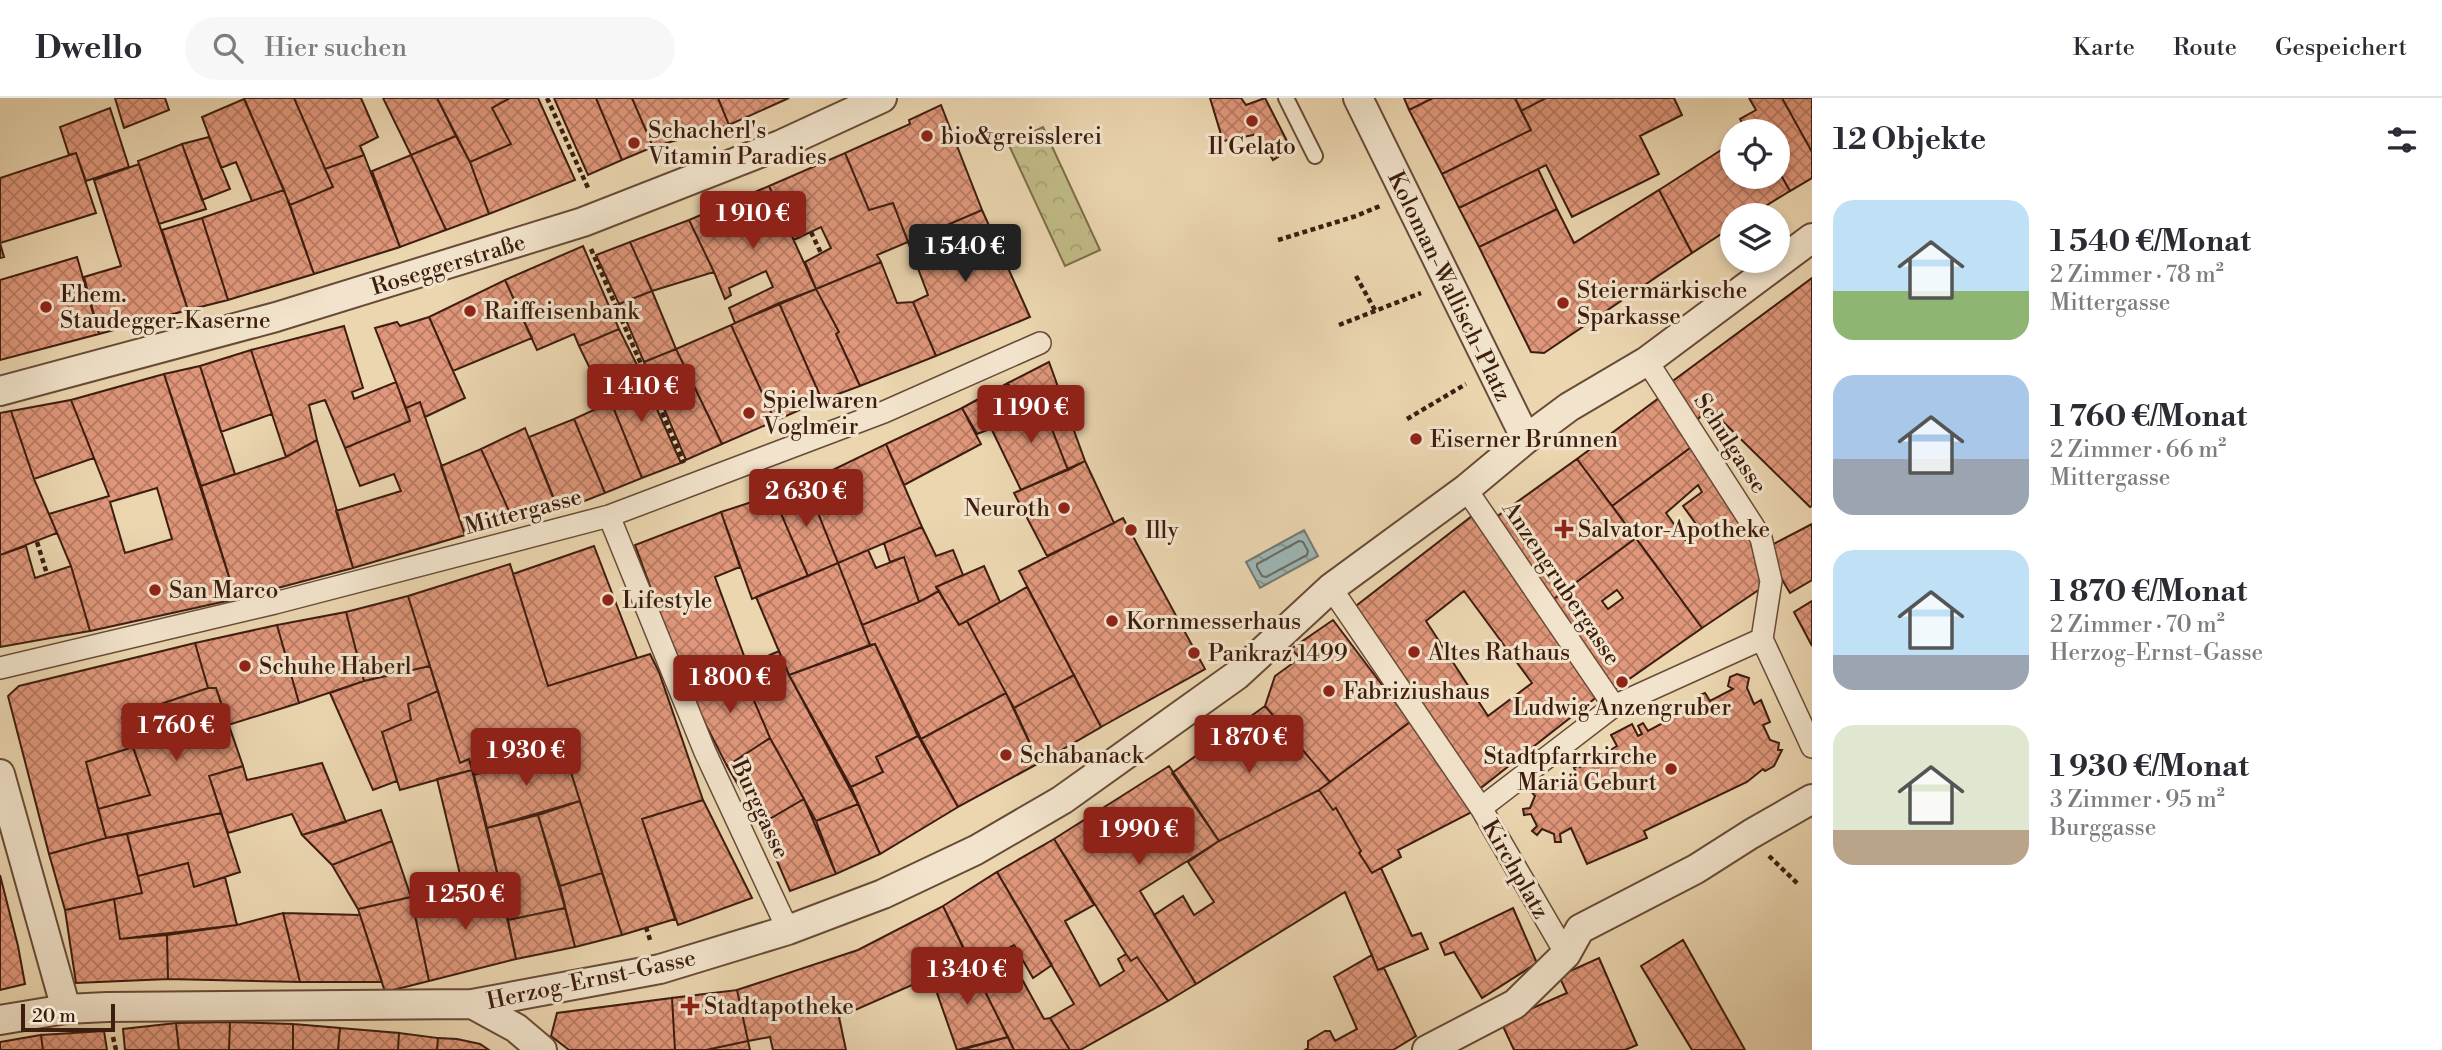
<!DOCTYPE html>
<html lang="de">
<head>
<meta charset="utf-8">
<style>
	:root { --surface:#fff; --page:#f7f7f7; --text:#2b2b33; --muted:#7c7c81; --line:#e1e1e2; --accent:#8f2418 }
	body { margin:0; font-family:"Libre Bodoni",serif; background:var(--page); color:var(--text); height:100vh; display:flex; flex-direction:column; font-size:26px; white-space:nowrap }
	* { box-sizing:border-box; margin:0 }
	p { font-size:23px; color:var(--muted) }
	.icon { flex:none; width:38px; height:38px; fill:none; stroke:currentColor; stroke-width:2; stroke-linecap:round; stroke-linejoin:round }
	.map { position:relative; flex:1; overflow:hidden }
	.panel { display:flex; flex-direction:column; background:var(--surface); width:630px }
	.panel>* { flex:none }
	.controls { position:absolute; left:1720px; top:21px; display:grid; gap:14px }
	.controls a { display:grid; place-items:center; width:70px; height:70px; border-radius:50%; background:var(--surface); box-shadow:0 4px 10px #0003; font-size:35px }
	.scale { position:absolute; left:21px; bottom:18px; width:94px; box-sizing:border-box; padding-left:7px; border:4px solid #3d1d0f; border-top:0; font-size:19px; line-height:24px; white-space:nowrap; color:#3d1d0f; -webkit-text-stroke:5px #f2e4cc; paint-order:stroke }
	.price { position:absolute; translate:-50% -60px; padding:0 16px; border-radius:7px; background:var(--accent); color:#fff; font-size:23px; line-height:46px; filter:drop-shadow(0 2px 4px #0008) }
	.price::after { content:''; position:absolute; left:50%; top:42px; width:21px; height:16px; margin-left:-10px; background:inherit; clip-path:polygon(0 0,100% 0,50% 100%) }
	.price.on { background:#222; color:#fff }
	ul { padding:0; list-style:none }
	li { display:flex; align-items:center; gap:21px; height:175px; padding:0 21px }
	li span { display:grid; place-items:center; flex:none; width:196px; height:140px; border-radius:21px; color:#555 }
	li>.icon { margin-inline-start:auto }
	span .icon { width:84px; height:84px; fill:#fffc; stroke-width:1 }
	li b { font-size:30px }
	h2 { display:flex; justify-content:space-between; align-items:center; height:84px; padding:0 21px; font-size:30px }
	header { display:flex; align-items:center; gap:42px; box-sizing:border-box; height:98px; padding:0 35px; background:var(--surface); border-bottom:2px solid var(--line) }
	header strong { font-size:33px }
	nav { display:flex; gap:38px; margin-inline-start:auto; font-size:24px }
	.search { width:490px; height:63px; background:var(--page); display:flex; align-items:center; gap:18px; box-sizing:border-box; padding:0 24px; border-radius:38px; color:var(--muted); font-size:26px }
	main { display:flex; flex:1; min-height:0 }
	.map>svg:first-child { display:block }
</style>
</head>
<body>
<header>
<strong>Dwello</strong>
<div class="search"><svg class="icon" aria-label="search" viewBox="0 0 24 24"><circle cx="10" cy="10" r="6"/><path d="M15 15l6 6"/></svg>Hier suchen</div>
<nav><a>Karte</a><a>Route</a><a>Gespeichert</a></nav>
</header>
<main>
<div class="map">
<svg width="1812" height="952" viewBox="0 0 1812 952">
	<defs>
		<pattern id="park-crowns" width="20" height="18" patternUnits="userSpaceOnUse" patternTransform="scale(1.75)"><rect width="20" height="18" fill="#c0bb86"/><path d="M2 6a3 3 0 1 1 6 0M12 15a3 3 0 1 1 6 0" fill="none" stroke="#a6a072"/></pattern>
		<pattern id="water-ripples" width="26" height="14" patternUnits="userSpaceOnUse" patternTransform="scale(1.75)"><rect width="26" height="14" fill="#9cb7b5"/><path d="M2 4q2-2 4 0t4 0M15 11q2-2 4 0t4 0" fill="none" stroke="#809492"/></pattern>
		<pattern id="building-cross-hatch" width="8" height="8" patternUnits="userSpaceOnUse" patternTransform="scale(1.75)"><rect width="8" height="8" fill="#e0977b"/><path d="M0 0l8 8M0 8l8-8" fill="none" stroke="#b77b63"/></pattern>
	</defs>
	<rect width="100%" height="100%" fill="#ebd6b0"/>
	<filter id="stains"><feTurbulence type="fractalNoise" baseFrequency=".00286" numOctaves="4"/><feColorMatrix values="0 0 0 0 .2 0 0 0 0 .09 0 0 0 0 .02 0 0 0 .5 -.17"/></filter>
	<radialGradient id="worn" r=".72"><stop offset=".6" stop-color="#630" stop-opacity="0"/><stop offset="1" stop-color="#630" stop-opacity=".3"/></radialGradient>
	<path fill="url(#park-crowns)" stroke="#7e6c4a" stroke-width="2" d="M1043,29L1100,152L1065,168L1008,45Z"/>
	<path fill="url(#water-ripples)" stroke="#767973" stroke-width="2" d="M1304,432L1318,458L1260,490L1246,464Z"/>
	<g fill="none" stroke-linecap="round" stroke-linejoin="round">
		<path stroke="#6c6a62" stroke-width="2" d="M1299,443L1303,444L1308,453L1307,457L1266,479L1262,478L1257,469V466Z"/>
	</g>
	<path fill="url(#building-cross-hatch)" stroke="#3d1d0f" stroke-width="2" fill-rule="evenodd" d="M115,0H165L169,12L124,30Z
		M244,0H294L333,89L290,107Z
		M294,0H361L378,39L360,48L364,57L325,71Z
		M383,0H437L456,38L411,57Z
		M437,0H510L492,10L511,46L470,64Z
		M510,0H538L575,82L489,116L470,64L511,46L492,10Z
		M554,0H596L622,62L588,77Z
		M596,0H632L653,49L622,62Z
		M632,0H718L729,27L653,49Z
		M718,0H789L729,27Z
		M1210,0H1241L1246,7L1265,0L1291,51L1273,62L1258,36L1223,43Z
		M1404,0H1433L1409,12Z
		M1433,0H1515L1531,32L1442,76L1409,12Z
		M1515,0H1546L1521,13Z
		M1546,0H1674L1682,17L1640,38L1659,76L1572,119L1546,67L1459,110L1442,76L1531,32L1521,13Z
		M1749,0H1782L1812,54V80L1790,93L1778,72V33H1756L1754,30L1746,33L1740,21L1756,12Z
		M1782,0H1812V54Z
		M244,1L284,92L252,103L236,64L221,70L202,19Z
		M941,7L982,112L908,144L893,105L869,112L845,55L910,26L909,22Z
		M110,10L129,69L86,83L76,55L69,57L60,29Z
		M456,38L470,64L489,116L446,132L411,57Z
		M209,39L230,91L202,102L182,46Z
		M1732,45V79H1778V72L1790,93L1751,117H1732V129L1692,155L1659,92Z
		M182,46L206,111L159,126L138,63Z
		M76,55L96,115L0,145L4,159L0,160V80Z
		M845,55L869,112L893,105L908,144L877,157L881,164L816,191L805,164L831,150L821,129L794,142L769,88Z
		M364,57L400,149L314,176L290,107L333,89L325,71Z
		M411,57L446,132L400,149L372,73Z
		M139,66L188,212L99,236L84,179L121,168L94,82Z
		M1538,71L1557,111L1479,149L1459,110Z
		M769,88L816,191L735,225L729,210L773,189L766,173L729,190L731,197L725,201L714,174L689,122Z
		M284,92L314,176L228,202L202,120Z
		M1659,92L1692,155L1544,255L1531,254L1479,149L1557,111L1574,145Z
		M982,112L1030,219L936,258L913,204L928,197L908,144Z
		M202,120L228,202L188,212L162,132Z
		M689,122L714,174L652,193L630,144Z
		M630,144L652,193L619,206L596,157Z
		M583,148L619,231L579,248L574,236L537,252L505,182Z
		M77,159L99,236L0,262V182Z
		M881,164L897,205L913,204L936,258L860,288L836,236L839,234L816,191Z
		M1812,180V408L1810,409L1709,310L1692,327L1670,285Z
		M505,182L532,240L453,273L429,219Z
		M816,191L839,234L836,236L860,288L822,302L779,205Z
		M652,193L676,251L644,264L619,206Z
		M779,205L822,302L775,323L731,227Z
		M429,219L465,300L425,319L420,304L406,310L375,230L397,224L400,228Z
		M731,227L775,323L722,346L676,251Z
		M344,228L363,290L352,294L354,301L396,284L410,323L345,350L325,302L309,307L317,342L286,359L251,252Z
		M619,231L639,271L599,289L579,248Z
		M676,251L722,346L686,362L644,264Z
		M251,252L272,316L221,334L200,268Z
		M1049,264L1085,363L1068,372L1038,296L1019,307L1008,285Z
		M200,268L235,376L201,388L164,276Z
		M639,271L681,365L642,380L611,304L599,289Z
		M164,276L236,501L90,533L71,468L49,416L109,398L71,302ZM157,390L172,441L125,455L110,404Z
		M1008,285L1022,319L977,336L962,310Z
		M1038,296L1068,372L1021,392L991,330L1022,319L1019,307Z
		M1659,300L1694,347L1612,408L1577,361Z
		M71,302L94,360L34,381L11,313Z
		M420,304L465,437L353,470L336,413L401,393L394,376L360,388L345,350L410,323L406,310Z
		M611,304L642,380L605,395L574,321Z
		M962,310L981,346L904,387L886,346Z
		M11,313L34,381L57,435L0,457V315Z
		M574,321L605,395L559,413L529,339Z
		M525,330L556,407L514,424L481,351Z
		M317,342L353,470L236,501L201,388L286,359Z
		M886,346L922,429L838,465L806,385Z
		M1694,347L1759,450L1766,487L1702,530L1612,408ZM1698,387L1702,394L1683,408L1701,433L1687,444L1666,415Z
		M481,351L514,424L465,437L441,368Z
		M1577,361L1636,440L1551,503L1492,422Z
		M1085,363L1114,425L1047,458L1014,395Z
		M806,385L838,465L808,478L773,397Z
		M773,397L808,478L752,501L721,414Z
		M721,414L740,469L715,479L747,566L688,592L635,447Z
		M1472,418L1598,598L1477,693L1352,511ZM1464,493L1532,585L1488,618L1426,523Z
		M1123,420L1205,571L1101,629L1019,473Z
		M1812,426V482L1790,495L1764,451Z
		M922,429L936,458L953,452L963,477L936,489L939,493L919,504L904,459L890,464L884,445Z
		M1636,440L1702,530L1612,593L1551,503ZM1617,492L1623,500L1608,511L1602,503Z
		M26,448L35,480L71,468L90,533L0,549V457Z
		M594,448L637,560L548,588L513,476Z
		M868,452L876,470L904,459L919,504L862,527L838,465Z
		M838,465L870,547L789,577L756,499Z
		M510,466L548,588L650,556L659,574L703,702L642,721L675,821L622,837L563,649L474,677L469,661L460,665L408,498Z
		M984,468L1000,504L959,527L936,489Z
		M1027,489L1074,577L1014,610L967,523Z
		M939,493L959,527L967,523L1006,595L921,641L875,546L870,547L862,527L919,504Z
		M408,498L430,568L364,583L346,514Z
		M1812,503V548L1794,514Z
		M346,514L364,583L299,605L277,527Z
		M1333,522L1410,624L1330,684L1265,608L1275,578L1300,560L1291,551Z
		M277,527L299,605L228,627L216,590H208L195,545Z
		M195,545L208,590L122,619L133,649L86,664L106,740L49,756L8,598L19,588Z
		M875,546L918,638L876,659L883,674L851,689L789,577Z
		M779,553L789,577L858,706L816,723L770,640L740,570Z
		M430,568L438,593L408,606L411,622L382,634L397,683L373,692L330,595L364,583Z
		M740,570L770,640L727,668L688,592Z
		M1737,576L1749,580L1747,590L1754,606L1761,602L1770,624L1763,627L1770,642L1779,645L1778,652H1782L1774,668L1765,673L1763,671L1747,684L1644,733L1647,740L1587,766L1571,730L1560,736L1561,744H1555L1554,736L1542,731L1537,737L1532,733L1537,728L1531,716L1524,717L1523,711L1530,710L1535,698L1530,692L1535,688L1540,693L1549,688L1546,682L1554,679L1558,684L1577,676L1574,670L1579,667L1580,669L1602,659V657L1617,648L1611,637L1632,626L1638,638L1642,636L1638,628L1643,625L1648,633L1672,620L1668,613L1674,610L1678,618L1703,605L1700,597L1705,595L1710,603L1733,591L1728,588L1730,579Z
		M1074,577L1101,629L1039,665L1014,610Z
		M208,590H216L243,668L209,678L221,715L106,740L98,711L150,697L122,619Z
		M438,593L460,665L469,661L472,672L400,692L382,634L411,622L408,606Z
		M1006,595L1039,665L958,709L921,641Z
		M1265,608L1330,684L1319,692L1219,743L1172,675Z
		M1410,624L1472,714L1398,752L1401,759L1372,775L1359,755L1361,753L1336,710L1333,712L1319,692Z
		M918,638L958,709L880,756L851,689L883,674L876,659Z
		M770,640L804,701L761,726L727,668Z
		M133,649L150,697L98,711L86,664Z
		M563,649L580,703L487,730L474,677Z
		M322,665L346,724L302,737L292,716L228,735L209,678L243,668L247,682Z
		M1169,668L1219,743L1140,793L1196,886L1168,903L1137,859L1131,863L1126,856L1054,741Z
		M472,672L499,783L464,793L437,681Z
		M1319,692L1333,712L1336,710L1361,753L1359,755L1372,775L1381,770L1412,838L1421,835L1428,851L1378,872L1345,794L1196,886L1154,817L1183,798L1194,817L1214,804L1188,764L1219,743Z
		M804,701L836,776L790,793L761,726Z
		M703,702L752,800L678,827L642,721Z
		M580,703L602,775L560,788L538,717Z
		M858,706L880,756L836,776L816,723Z
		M381,712L392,743L332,767L302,737Z
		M221,715L240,774L194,789L188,765L138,778L127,736Z
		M538,717L565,810L508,822L487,730Z
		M127,736L142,795L65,812L49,756L106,740Z
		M1054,741L1094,807L1065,823L1100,888L1124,873L1118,861L1126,856L1131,863L1137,859L1168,903L1080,952H1070L1050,920L1074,906L997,774Z
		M392,743L411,799L358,811L332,767Z
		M188,765L194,789L225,779L237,827L120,841L114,801L142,795L138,778Z
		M997,774L1052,867L1033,880L1014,847L992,859L1000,873L1013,865L1044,921L1050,920L1070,952H1014L943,808Z
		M602,775L622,837L575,849L560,788Z
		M0,777L18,848L25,886L0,892Z
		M499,783L516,861L429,883L413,808Z
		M411,799L429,883L385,894L358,811Z
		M114,801L120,841L167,837L168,881L76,885L65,812Z
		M943,808L969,862L839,919L846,952H773L770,939L748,943L737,892L858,852Z
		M565,810L575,849L516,861L508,822Z
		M1513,810L1537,865L1482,900L1454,854L1445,857L1440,845Z
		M283,815L360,817L382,884H300Z
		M283,815L300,884L168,881L167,837L237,827Z
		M1683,842L1745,952H1692L1641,868Z
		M1372,857L1378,872L1384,870L1416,938L1393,952H1305L1308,950V943L1325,933H1330L1335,943L1357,931L1334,879Z
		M1599,860L1637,947L1625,952H1514L1501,924L1567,895L1559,878Z
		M969,862L1008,939L957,952L931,878Z
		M737,892L748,943L706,952H675L672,900Z
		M672,900L675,952H569L551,938L557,915Z
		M230,924L293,926V952H229Z
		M230,924L229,952H179L176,925Z
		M176,925L179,952H125L123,931Z
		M293,926L340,930L338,952H293Z
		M340,930L399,935L398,952H338Z
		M104,933L107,952H43L41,937Z
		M399,935L438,940L437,952H398Z
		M41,937L43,952H0V944Z
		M1008,939L1014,952H961Z
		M438,940L457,941L480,946L489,952H437Z
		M748,943L750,952H706Z"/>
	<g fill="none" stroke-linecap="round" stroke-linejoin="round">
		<g stroke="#684b37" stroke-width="18">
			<path id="service" d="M1286,0L1315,58"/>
		</g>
		<g stroke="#684b37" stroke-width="24">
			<path id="pedestrian" d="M1647,263L1761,440L1771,483L1762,541
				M1466,391L1614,608
				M609,418L705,654L788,832
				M1331,490L1481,710
				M0,570L275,505L609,418L884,314L1040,245
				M1566,856L1481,710L1614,608L1762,541L1812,649"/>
		</g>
		<g stroke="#684b37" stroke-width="32">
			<path id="minor" d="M1358,0L1526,341
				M0,293L276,219L583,124L780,47L882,0
				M0,676L66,911
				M472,906L516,930L542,952
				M0,922L66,911L107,909L472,906L660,871L788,832L883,796L976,752L1062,702L1237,577L1331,490L1466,391L1526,341L1569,309L1647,263L1812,140
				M1427,952L1515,906L1566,856L1580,831L1696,771L1751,736L1812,701"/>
		</g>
		<path stroke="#3d1d0f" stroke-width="4.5" stroke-dasharray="5 3.5" stroke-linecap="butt" d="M547,0L589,92
			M811,134L821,155
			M1278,142L1356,118L1380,108
			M591,151L684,365
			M1356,178L1376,214
			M1339,227L1421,195
			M1407,321L1466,286
			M37,444L47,476
			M1769,758L1799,787
			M646,829L651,845
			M113,939L116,952"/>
		<use href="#service" stroke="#f2e4cc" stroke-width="14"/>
		<use href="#pedestrian" stroke="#f2e4cc" stroke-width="21"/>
		<use href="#minor" stroke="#f2e4cc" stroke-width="28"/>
	</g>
	<g fill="#8f2418" stroke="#f2e4cc" stroke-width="2.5">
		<circle cx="1252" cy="23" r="7"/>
		<circle cx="927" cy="38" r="7"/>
		<circle cx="634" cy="45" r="7"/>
		<circle cx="1563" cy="205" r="7"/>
		<circle cx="46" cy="209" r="7"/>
		<circle cx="470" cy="213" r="7"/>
		<circle cx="749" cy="315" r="7"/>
		<circle cx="1416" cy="341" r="7"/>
		<circle cx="1064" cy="410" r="7"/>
		<path d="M1560.5 420.5h7v7h7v7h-7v7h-7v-7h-7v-7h7z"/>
		<circle cx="1131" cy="432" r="7"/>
		<circle cx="155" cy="492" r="7"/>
		<circle cx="608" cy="502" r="7"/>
		<circle cx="1112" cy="523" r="7"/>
		<circle cx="1414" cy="554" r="7"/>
		<circle cx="1194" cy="555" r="7"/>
		<circle cx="245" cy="568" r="7"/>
		<circle cx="1622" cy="584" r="7"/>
		<circle cx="1329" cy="593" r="7"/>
		<circle cx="1006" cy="657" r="7"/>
		<circle cx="1671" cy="671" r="7"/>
		<path d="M686.5 897.5h7v7h7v7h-7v7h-7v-7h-7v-7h7z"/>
	</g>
	<g text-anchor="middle" stroke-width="6" stroke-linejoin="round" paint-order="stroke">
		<g font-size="23" fill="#3d1d0f" stroke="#f2e4cc" text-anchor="start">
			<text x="648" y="40">Schacherl's<tspan x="648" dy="26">Vitamin Paradies</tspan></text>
			<text x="941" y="46">bio&amp;greisslerei</text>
			<text x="1252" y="56" text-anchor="middle">Il Gelato</text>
			<text x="1577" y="200">Steiermärkische<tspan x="1577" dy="26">Sparkasse</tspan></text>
			<text x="60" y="204">Ehem.<tspan x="60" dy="26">Staudegger-Kaserne</tspan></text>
			<text x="484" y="221">Raiffeisenbank</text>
			<text x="763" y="310">Spielwaren<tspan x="763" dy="26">Voglmeir</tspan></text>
			<text x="1430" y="349">Eiserner Brunnen</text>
			<text x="1050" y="418" text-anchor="end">Neuroth</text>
			<text x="1578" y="439">Salvator-Apotheke</text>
			<text x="1145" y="440">Illy</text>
			<text x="169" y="500">San Marco</text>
			<text x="622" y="510">Lifestyle</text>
			<text x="1126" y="531">Kornmesserhaus</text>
			<text x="1428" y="562">Altes Rathaus</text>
			<text x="1208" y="563">Pankraz 1499</text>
			<text x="259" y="576">Schuhe Haberl</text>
			<text x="1343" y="601">Fabriziushaus</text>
			<text x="1622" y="617" text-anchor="middle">Ludwig Anzengruber</text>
			<text x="1020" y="665">Schabanack</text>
			<text x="1657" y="666" text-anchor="end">Stadtpfarrkirche<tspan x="1657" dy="26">Mariä Geburt</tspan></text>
			<text x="704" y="916">Stadtapotheke</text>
		</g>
		<g font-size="23" fill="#3d1d0f" stroke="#f2e4cc">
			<text transform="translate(448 166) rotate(-17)" y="8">Roseggerstraße</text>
			<text transform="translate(1450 188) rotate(64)" y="8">Koloman-Wallisch-Platz</text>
			<text transform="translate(1731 345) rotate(57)" y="8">Schulgasse</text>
			<text transform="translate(523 413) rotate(-15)" y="8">Mittergasse</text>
			<text transform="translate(1562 485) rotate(56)" y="8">Anzengrubergasse</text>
			<text transform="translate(761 711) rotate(65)" y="8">Burggasse</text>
			<text transform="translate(1516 771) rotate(60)" y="8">Kirchplatz</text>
			<text transform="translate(591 881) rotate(-12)" y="8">Herzog-Ernst-Gasse</text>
		</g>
	</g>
	<rect width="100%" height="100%" filter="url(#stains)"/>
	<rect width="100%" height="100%" fill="url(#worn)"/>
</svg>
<div class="controls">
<a><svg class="icon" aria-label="locate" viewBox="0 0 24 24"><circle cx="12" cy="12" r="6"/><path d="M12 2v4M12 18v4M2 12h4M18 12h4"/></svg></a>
<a><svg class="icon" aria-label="layers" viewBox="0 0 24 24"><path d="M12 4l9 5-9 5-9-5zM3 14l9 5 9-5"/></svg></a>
</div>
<div class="scale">20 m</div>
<b class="price" style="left:753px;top:153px">1 910 €</b>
<b class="price on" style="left:965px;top:186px">1 540 €</b>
<b class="price" style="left:641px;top:326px">1 410 €</b>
<b class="price" style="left:1031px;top:347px">1 190 €</b>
<b class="price" style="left:806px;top:431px">2 630 €</b>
<b class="price" style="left:730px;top:617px">1 800 €</b>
<b class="price" style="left:176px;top:665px">1 760 €</b>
<b class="price" style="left:1249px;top:677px">1 870 €</b>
<b class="price" style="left:526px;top:690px">1 930 €</b>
<b class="price" style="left:1139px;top:769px">1 990 €</b>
<b class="price" style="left:465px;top:834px">1 250 €</b>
<b class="price" style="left:967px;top:909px">1 340 €</b>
</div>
<section class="panel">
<h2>12 Objekte<svg class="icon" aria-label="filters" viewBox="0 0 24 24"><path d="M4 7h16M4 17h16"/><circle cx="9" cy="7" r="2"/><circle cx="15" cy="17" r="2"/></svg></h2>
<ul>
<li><span style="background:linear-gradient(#bfe0f5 65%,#8fb573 0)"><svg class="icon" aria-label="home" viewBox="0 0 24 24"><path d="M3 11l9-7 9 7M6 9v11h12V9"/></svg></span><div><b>1 540 €/Monat</b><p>2 Zimmer · 78 m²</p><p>Mittergasse</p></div></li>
<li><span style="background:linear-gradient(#a9c7e8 60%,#9aa5b1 0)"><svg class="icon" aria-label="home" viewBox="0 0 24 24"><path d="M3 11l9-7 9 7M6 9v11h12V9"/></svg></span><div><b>1 760 €/Monat</b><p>2 Zimmer · 66 m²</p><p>Mittergasse</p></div></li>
<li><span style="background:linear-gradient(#bfe0f5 75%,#9aa5b1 0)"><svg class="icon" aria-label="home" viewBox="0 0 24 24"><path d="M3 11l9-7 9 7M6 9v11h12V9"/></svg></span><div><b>1 870 €/Monat</b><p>2 Zimmer · 70 m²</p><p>Herzog-Ernst-Gasse</p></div></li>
<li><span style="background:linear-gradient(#dfe7d0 75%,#b9a48a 0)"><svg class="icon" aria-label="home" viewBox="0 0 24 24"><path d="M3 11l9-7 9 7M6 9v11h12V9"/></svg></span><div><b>1 930 €/Monat</b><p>3 Zimmer · 95 m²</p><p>Burggasse</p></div></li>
</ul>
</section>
</main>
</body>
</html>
